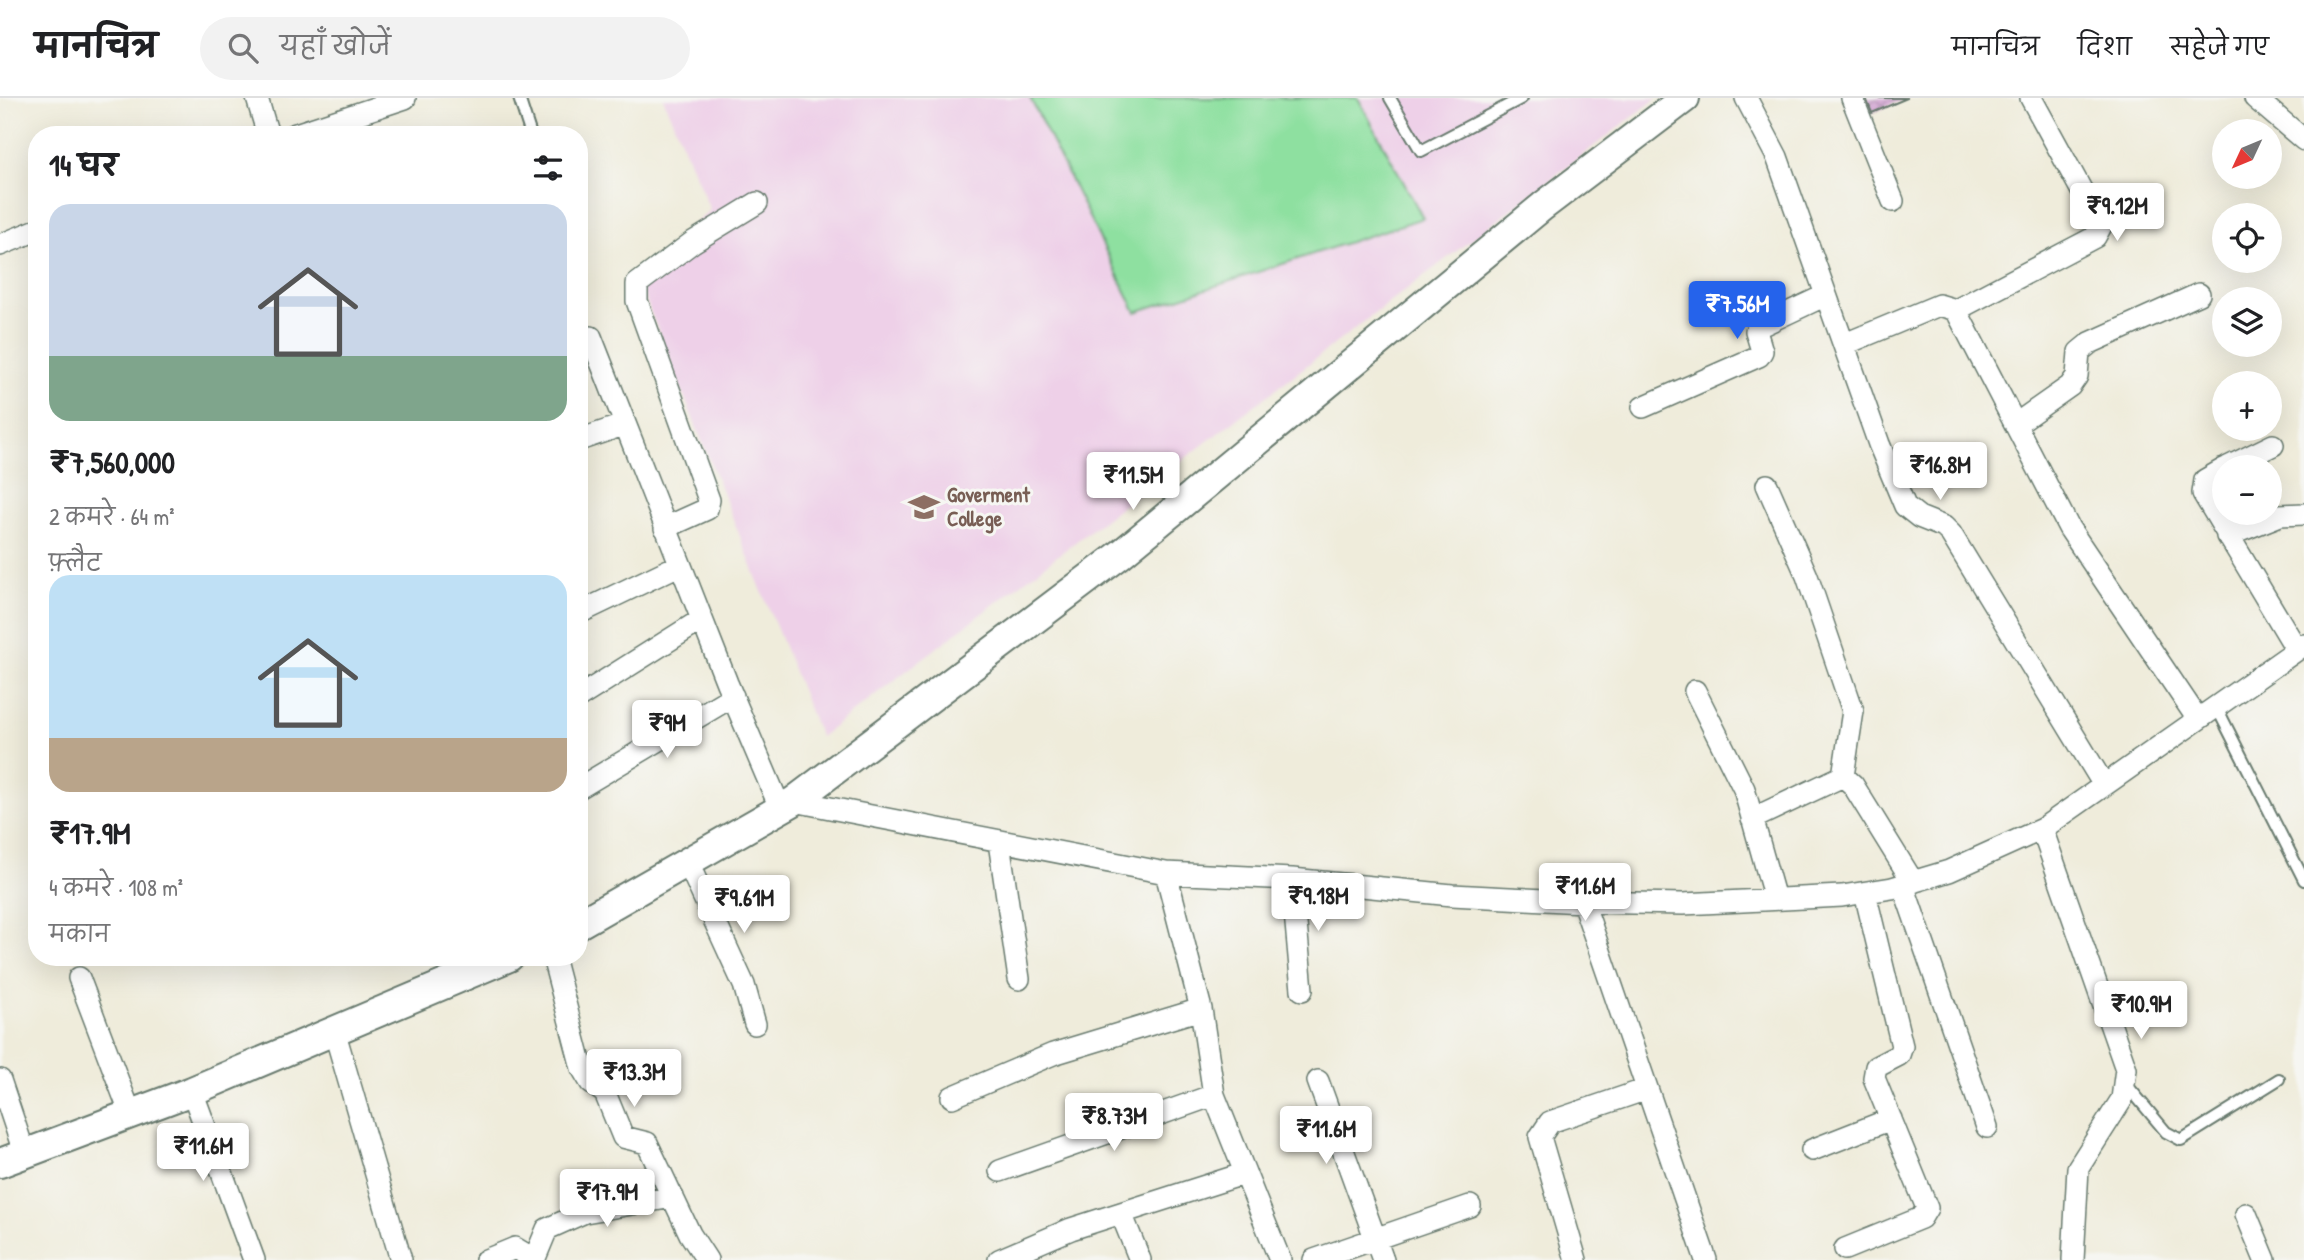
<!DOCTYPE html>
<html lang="hi">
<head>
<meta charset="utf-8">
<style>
	:root { --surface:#fff; --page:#f2f2f2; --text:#202124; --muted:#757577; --line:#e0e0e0; --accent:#2563eb }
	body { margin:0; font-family:"Patrick Hand","Playpen Sans Deva",sans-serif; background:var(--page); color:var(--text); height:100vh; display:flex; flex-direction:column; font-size:26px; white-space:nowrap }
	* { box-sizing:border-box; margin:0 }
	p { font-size:23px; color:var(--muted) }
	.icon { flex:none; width:38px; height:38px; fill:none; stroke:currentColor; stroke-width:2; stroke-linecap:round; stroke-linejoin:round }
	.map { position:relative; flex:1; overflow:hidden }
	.sheet { position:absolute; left:28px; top:28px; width:560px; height:840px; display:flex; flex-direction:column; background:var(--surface); border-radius:28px; box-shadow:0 7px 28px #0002 }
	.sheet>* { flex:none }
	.needle { width:46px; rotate:226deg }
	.fabs { position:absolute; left:2212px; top:21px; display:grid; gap:14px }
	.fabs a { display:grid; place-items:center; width:70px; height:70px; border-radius:50%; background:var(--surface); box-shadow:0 7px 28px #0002; font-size:35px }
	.price { position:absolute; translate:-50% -60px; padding:0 16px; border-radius:7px; background:#fff; color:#222; font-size:23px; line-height:46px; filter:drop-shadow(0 2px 4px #0008) }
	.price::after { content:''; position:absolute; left:50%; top:42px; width:21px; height:16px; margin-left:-10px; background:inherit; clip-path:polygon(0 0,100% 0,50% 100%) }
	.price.current { background:var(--accent); color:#fff }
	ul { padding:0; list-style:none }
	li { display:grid; align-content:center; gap:14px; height:371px; padding:0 21px }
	li span { display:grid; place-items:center; height:217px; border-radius:21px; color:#555 }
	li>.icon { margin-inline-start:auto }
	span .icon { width:126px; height:126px; fill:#fffc; stroke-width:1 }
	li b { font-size:30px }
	h2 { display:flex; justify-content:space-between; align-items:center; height:84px; padding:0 21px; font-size:30px }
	header { display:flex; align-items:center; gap:42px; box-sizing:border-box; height:98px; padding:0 35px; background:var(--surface); border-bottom:2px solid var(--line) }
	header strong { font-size:33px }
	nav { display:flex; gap:38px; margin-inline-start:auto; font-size:24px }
	.search { width:490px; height:63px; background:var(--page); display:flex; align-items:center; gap:18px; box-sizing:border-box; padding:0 24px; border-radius:38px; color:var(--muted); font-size:26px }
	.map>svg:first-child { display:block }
</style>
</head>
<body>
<header>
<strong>मानचित्र</strong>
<div class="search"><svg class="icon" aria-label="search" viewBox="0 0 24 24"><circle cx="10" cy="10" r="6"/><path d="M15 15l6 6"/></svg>यहाँ खोजें</div>
<nav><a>मानचित्र</a><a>दिशा</a><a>सहेजे गए</a></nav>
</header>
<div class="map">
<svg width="2304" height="1162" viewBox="0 0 2304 1162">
	<defs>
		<pattern id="building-cross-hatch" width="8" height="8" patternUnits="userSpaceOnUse" patternTransform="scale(1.75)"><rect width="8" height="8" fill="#cf9bcf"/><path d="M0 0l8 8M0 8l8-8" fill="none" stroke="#a780a9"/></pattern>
	</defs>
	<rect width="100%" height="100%" fill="#f6f6f2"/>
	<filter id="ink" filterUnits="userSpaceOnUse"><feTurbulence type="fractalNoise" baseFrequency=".0143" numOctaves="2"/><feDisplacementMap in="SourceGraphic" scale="14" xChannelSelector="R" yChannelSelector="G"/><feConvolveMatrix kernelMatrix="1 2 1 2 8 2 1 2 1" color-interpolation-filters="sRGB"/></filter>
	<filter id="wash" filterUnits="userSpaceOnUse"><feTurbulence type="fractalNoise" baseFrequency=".00686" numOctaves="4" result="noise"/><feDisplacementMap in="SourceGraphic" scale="28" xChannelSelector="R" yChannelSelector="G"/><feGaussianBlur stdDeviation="1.57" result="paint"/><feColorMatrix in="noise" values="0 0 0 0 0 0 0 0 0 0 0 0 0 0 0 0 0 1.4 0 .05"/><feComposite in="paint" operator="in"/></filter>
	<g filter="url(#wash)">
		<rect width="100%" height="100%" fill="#efecdb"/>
		<path fill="#eed0e8" d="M663,0H1657L820,639L637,180L710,112Z"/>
		<path fill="#8ee0a0" stroke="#568e6a" stroke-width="2" d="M1030,0H1358L1423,120L1136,214Z"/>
		<g id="blocks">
			<path fill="url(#building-cross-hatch)" d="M1866,0H1907L1872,15Z"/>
		</g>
	</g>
	<g filter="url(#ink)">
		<use href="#blocks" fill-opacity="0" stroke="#687a6e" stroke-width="2"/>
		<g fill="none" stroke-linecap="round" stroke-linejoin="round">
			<g stroke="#687a6e" stroke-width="14">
				<path id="lane" d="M519,0L531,37
					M1390,0L1421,53L1522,0
					M2216,608L2304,782
					M2126,986L2166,1034L2181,1042L2279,981"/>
			</g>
			<g stroke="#687a6e" stroke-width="24">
				<path id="street" d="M257,0L268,37
					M1746,0L1777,59L1879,346L1905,408L1919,419L1944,429L1951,436L2104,687
					M1852,0L1893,103
					M2255,0L2304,42
					M293,37L405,0
					M0,147L37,132
					M1956,212L2095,139L2101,128L2031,0
					M591,239L727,585L781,712
					M1845,246L1939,207L1956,212L2069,430L2197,620
					M1643,309L1759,258L1762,253L1756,233L1758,229L1826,197
					M2016,326L2070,288L2077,278L2079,254L2090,245L2199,196
					M579,342L623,327
					M2228,369L2273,347
					M2224,371L2205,382L2203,395L2297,552
					M1767,387L1807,478L1853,613L1843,678
					M665,430L707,411L709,402L637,203V186L693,144L757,105
					M2227,438L2280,417L2304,416
					M579,515L679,467
					M1695,593L1744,691L1775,801
					M579,599L701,522
					M579,690L733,598
					M794,703L1166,775L1292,781L1452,797L1583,804L1683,806L1842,798L1892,790L1949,773L2042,731L2304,547
					M1752,721L1843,678L1853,687L1913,784
					M2042,731L2126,971L2122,1001L2078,1070L2073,1162
					M999,744L1019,881
					M688,765L744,887L755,926
					M1166,775L1201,911L1214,997L1280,1162
					M1292,781L1302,892
					M1903,787L1987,1029
					M1583,804L1706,1162
					M553,859L582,970L591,985L605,995L623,1039L647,1045L690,1136L707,1162
					M79,880L131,1017
					M334,932L401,1162
					M0,982L25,1057
					M1318,983L1383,1162
					M192,993L254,1162
					M952,999L1053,956L1201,911
					M1812,1052L1891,1021
					M1000,1073L1214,997
					M1121,1115L1140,1162
					M2246,1116L2265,1162
					M1845,1151L1921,1120L1927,1110L1874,980L1876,969L1899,957L1902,948L1865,795
					M535,1160L547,1131L585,1114L673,1099
					M486,1162L515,1150L535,1162
					M999,1162L1071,1131L1243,1076
					M1314,1162L1470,1108
					M1576,1162L1540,1039L1550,1024L1647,991"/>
			</g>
			<g stroke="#687a6e" stroke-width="32">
				<path id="secondary" d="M579,826L794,703L1121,456L1543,108L1685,0
					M0,1065L192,993L509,859"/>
			</g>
			<use href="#lane" stroke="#fff" stroke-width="10"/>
			<use href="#street" stroke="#fff" stroke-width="21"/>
			<use href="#secondary" stroke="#fff" stroke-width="28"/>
		</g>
	</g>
	<defs>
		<g id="university-bare" transform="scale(2.415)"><path d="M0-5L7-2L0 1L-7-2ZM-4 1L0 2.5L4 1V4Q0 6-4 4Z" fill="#8d6e63" stroke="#f6f6f2" stroke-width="2.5" paint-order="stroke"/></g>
	</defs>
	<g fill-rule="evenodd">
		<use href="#university-bare" x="924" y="409"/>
	</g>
	<g text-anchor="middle" stroke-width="6" stroke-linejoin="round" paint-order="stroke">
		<g font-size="21" font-weight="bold" fill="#785e54" stroke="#f6f6f2" text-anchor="start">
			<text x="947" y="404">Goverment<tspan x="947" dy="24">College</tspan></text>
		</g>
	</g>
</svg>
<div class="fabs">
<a><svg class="needle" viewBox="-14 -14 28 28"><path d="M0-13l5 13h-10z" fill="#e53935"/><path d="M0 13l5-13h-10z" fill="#757577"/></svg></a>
<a><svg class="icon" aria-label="locate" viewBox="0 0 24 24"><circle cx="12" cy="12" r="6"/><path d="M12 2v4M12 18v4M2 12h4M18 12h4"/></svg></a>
<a><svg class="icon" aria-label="layers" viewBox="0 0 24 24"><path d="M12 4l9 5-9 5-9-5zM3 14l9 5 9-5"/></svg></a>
<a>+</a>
<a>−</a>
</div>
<b class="price" style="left:2117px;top:145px">₹9.12M</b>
<b class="price current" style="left:1737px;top:243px">₹7.56M</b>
<b class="price" style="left:1940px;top:404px">₹16.8M</b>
<b class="price" style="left:1133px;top:414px">₹11.5M</b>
<b class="price" style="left:667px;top:662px">₹9M</b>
<b class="price" style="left:1585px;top:825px">₹11.6M</b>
<b class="price" style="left:1318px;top:835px">₹9.18M</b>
<b class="price" style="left:744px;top:837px">₹9.61M</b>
<b class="price" style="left:2141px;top:943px">₹10.9M</b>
<b class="price" style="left:634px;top:1011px">₹13.3M</b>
<b class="price" style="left:1114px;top:1055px">₹8.73M</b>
<b class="price" style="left:1326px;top:1068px">₹11.6M</b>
<b class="price" style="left:203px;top:1085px">₹11.6M</b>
<b class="price" style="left:607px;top:1131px">₹17.9M</b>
<section class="sheet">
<h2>14 घर<svg class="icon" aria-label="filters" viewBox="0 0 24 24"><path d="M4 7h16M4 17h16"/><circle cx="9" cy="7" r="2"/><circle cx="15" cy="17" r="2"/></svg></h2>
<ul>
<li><span style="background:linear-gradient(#c9d6e8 70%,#7fa58c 0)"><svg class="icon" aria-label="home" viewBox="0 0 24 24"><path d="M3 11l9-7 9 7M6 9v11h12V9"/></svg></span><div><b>₹7,560,000</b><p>2 कमरे · 64 m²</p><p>फ़्लैट</p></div></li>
<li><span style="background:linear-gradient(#bfe0f5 75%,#b9a48a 0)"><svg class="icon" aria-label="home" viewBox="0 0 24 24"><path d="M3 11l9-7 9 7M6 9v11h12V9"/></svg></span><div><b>₹17.9M</b><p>4 कमरे · 108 m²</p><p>मकान</p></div></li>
</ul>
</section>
</div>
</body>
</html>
